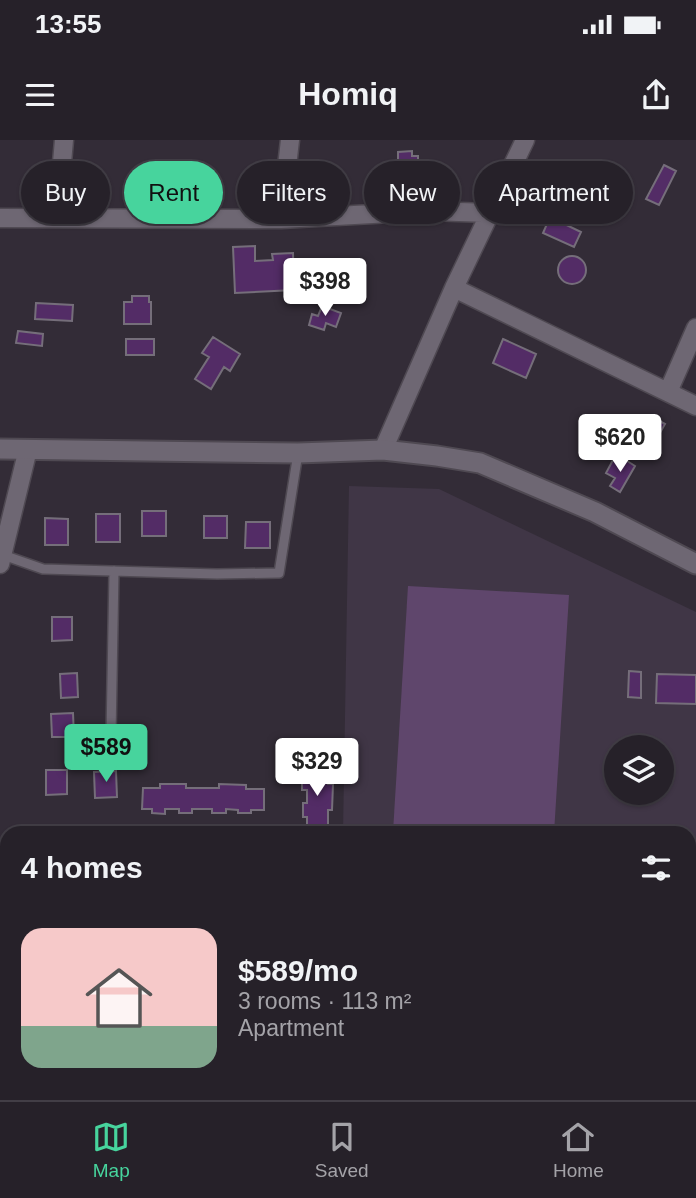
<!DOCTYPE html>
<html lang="en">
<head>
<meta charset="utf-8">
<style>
	:root { --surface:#262129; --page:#2e2931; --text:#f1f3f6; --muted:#a4a3a8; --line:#423e46; --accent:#47d49d }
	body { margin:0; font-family:Arial,sans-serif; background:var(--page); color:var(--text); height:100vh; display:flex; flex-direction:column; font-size:26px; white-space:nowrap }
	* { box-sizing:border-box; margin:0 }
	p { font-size:23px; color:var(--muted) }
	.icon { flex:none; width:38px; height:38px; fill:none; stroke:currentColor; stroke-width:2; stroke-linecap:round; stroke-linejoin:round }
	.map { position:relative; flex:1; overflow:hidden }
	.details { position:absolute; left:0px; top:686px; width:696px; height:275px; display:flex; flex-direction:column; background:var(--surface); border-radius:21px 21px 0 0; box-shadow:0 2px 5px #0004,0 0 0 2px var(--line) }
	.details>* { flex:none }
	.guide { position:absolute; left:21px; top:21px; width:654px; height:63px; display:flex; gap:14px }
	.tools { position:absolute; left:604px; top:595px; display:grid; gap:14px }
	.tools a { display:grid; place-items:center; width:70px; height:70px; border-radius:50%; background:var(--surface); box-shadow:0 2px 5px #0004,0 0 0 2px var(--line); font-size:35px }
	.price { position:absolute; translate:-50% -60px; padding:0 16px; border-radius:7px; background:#fff; color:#222; font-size:23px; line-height:46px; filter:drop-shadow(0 2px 4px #0008) }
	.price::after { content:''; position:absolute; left:50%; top:42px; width:21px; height:16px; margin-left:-10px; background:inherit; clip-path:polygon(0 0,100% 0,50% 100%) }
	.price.current { background:var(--accent); color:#111 }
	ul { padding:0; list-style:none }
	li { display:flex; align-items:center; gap:21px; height:175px; padding:0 21px }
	li span { display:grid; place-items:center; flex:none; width:196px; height:140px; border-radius:21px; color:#555 }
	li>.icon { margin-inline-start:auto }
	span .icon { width:84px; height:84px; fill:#fffc; stroke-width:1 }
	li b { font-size:30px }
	h2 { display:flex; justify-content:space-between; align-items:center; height:84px; padding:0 21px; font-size:30px }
	.tag { padding:0 24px; border-radius:32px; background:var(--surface); box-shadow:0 2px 5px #0004,0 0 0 2px var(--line); font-size:24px; line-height:63px }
	.tag.current { background:var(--accent); color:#111 }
	.status { display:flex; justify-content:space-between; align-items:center; height:49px; padding:0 35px; background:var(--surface); direction:ltr }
	.status svg { height:19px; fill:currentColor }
	header { display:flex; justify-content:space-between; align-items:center; height:91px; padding:0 21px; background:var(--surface); font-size:32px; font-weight:700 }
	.dock { display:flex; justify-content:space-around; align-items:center; height:98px; border-top:2px solid var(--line); background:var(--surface); font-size:19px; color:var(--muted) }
	.dock a { display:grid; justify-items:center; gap:4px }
	.dock .current { color:var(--accent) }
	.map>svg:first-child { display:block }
</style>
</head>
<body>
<div class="status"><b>13:55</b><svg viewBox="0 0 49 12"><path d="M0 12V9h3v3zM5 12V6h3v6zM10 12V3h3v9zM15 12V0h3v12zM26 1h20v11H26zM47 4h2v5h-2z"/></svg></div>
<header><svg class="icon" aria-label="menu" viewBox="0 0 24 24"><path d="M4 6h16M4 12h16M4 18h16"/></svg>Homiq<svg class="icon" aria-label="share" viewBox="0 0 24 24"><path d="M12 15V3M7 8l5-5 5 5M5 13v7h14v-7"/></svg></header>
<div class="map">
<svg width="696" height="960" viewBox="0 0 696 960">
	<rect width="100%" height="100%" fill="#332c37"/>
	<path fill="#403646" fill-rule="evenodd" d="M349,346L439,349L696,472V869H690V693H343ZM616,607H662V653H616Z"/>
	<path fill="#5f466c" d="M408,446L569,455L554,693L393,692Z"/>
	<path fill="#532c66" stroke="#756e7a" stroke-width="2" d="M412,11V16H418V24L398,25V12Z
		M664,25L676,31L659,65L646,59Z
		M568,40L588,52L580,66L559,54Z
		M550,77L581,92L574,107L543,93Z
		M255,106V121L273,120L272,114L293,113L294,150L235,153L233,107Z
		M558 130a14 14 0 1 1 28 0a14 14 0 1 1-28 0Z
		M132,156H149V162H151V184H124V162H132Z
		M36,163L73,165L72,181L35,179Z
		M322,166L341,173L336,187L326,183L324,190L309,185L312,174L318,176Z
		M18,191L43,194L42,206L16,203Z
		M213,197L240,214L230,231L224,227L211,249L195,239L209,217L202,213Z
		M126,199H154V215H126Z
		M503,199L536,214L526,238L493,223Z
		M652,277L665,284L646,318L640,315L643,309L637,306L641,299L631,294L639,281L647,285Z
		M624,319L635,326L620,352L610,346L615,338L606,333L613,320L621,325Z
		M142,371H166V396H142Z
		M96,374H120V402H96Z
		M204,376H227V398H204Z
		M45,378L68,379V405H45Z
		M246,382H270V408H245Z
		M52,477H72V500L52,501Z
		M629,531L641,532V558L628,557Z
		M77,533L78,557L61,558L60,534Z
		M657,534L696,535V564L656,563Z
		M73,573L74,597H52L51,574Z
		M307,628H328V644H333L332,670H328V688H307V677H303V663H307V650H302V636H307Z
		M46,630H67V654L46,655Z
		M116,631L117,657L95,658L94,632Z
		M160,644H186V648H219V644L246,645V649H264V670H251V673H238V670L226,669V673H212V669H192V673H179V669H165V674L152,673V669H142L143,648H160Z"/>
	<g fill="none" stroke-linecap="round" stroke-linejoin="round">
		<g stroke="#4f4952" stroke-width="12">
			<path id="service" d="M3,415L43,429L217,434L279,433L298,313
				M111,595L114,431
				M0,711L7,722
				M425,954L432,960"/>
		</g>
		<g stroke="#4f4952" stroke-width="21">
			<path id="minor" d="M0,78L281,79L428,71L490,73
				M26,78L49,61L61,34L64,0
				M281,79L290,0
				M454,148L696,266
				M668,252L696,188
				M383,310L454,148L525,0
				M0,424L28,309
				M0,849L7,869
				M36,954L38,960"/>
		</g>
		<g stroke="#4f4952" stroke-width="23">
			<path id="tertiary" d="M0,309L298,313L383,310L437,316L480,323L595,372L696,424"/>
		</g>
		<use href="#service" stroke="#6e6773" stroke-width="9"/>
		<use href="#minor" stroke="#6e6773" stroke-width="18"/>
		<use href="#tertiary" stroke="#6e6773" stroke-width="19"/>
	</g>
</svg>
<div class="tools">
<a><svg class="icon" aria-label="layers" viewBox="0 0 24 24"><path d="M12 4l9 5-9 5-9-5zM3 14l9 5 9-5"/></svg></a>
</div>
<b class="price" style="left:325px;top:178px">$398</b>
<b class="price" style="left:620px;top:334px">$620</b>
<b class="price current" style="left:106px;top:644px">$589</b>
<b class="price" style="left:317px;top:658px">$329</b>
<div class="guide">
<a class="tag">Buy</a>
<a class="tag current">Rent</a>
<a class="tag">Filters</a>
<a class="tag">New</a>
<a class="tag">Apartment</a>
</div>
<section class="details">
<h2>4 homes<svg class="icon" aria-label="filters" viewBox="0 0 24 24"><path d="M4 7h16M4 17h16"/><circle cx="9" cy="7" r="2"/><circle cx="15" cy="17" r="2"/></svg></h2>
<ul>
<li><span style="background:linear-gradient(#f6c9c9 70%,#7fa58c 0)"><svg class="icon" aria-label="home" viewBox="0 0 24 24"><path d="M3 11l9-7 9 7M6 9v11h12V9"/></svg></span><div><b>$589/mo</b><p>3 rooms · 113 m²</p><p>Apartment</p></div></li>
</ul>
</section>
</div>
<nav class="dock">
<a class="current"><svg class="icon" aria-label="map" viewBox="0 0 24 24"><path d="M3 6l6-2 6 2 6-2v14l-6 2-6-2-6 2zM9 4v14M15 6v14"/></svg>Map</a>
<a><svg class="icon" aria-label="saved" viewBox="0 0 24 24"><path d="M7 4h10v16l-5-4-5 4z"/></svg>Saved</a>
<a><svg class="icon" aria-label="home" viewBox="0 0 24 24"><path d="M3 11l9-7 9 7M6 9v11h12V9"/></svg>Home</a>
</nav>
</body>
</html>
